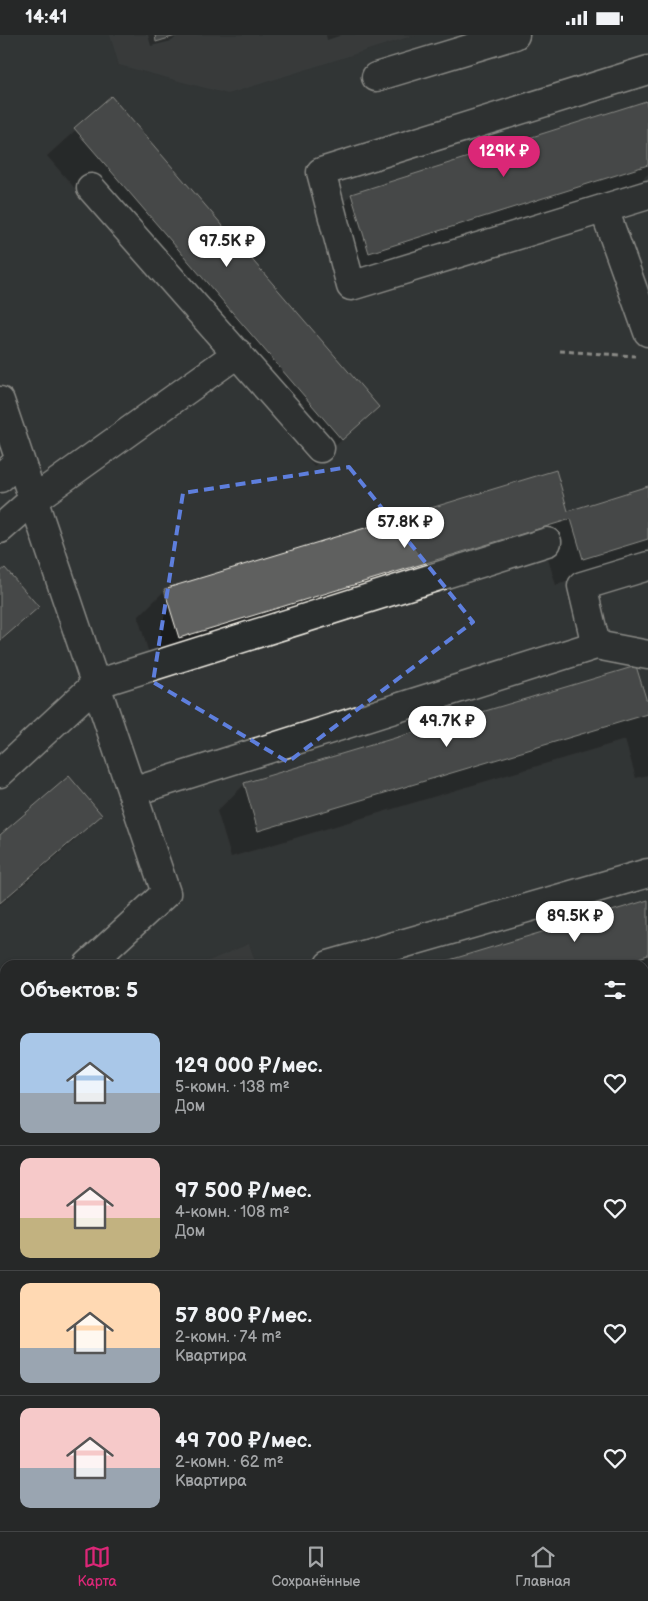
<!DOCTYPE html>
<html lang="ru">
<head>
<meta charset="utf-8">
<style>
	:root { --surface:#262828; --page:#323434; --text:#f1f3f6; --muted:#a4a6a8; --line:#424445; --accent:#db2777 }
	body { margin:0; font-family:"Balsamiq Sans",sans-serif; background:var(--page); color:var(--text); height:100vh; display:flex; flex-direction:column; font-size:19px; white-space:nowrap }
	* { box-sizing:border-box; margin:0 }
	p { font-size:16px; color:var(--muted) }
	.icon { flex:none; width:28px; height:28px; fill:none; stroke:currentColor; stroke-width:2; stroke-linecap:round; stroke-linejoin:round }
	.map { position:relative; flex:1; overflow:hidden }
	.details { position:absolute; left:0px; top:925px; width:649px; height:571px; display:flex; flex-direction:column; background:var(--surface); border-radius:15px 15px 0 0; box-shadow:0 1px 4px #0004,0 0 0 1px var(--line) }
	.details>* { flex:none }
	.price { position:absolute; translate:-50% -42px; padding:0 11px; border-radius:18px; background:#fff; color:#222; font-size:16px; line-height:32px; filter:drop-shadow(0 1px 2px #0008) }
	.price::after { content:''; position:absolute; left:50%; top:30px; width:15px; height:11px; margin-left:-8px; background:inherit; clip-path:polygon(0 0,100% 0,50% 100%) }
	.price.current { background:var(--accent); color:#fff }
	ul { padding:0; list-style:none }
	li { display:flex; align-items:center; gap:15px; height:125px; padding:0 20px }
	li+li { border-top:1px solid var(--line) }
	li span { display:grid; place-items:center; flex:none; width:140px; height:100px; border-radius:10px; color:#555 }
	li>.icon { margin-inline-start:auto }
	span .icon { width:60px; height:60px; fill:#fffc; stroke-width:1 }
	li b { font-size:21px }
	h2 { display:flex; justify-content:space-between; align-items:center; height:60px; padding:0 20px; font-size:21px }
	.status { display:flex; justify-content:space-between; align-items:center; height:35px; padding:0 25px; background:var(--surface); direction:ltr }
	.status svg { height:14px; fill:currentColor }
	.menu { display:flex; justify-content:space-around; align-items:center; height:70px; border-top:1px solid var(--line); background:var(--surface); font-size:14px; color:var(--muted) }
	.menu a { display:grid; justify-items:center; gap:2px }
	.menu .current { color:var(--accent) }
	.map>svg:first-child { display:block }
</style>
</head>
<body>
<div class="status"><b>14:41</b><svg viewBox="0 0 49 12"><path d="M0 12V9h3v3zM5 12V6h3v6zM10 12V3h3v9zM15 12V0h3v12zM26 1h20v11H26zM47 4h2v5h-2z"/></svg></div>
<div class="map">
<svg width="648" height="1496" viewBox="0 0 648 1496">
	<rect width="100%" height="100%" fill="#323535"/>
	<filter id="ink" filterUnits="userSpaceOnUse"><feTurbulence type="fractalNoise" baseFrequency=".02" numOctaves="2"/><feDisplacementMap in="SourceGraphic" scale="10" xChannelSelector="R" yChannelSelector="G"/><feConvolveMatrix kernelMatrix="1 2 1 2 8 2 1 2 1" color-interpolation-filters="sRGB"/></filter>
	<g filter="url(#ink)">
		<path fill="#404242" d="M110,0H415L228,59L119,30Z
			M249,909L256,930H199Z
			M648,1014V1279L644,1280V1015Z
			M5,1027V1458L0,1459V1030Z"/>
		<path fill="#0007" d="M148,0H178L172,6L151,11Z
			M326,0H342L327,5Z
			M111,63L377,372L314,431L47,121Z
			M645,68L648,79V139L631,156L338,249L320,192L351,160Z
			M648,453V522L556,550L544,511L152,629L138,582L165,555L567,477Z
			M0,539L37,572L0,608Z
			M648,671V740L636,743L625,705L231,822L217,776L245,749Z
			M100,780L73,807L0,870V802Z
			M648,866V939L644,940V930H437Z
			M5,1125V1138L2,1128Z
			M648,1319V1389L644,1390V1320Z
			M5,1343V1448L0,1450V1344Z
			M74,1491H315L300,1496H59Z"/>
		<path fill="#5f605f" stroke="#f4f1e8" d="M155,0H179L156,7Z
			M111,61L379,372L342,405L74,93Z
			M646,66L648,74V130L369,218L351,159Z
			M556,435L568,476L648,451V504L583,524L571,484L179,603L164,554Z
			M5,533L39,572L0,606V537Z
			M636,631L648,670V679L258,796L244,748Z
			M69,741L102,780L0,868V800Z
			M648,865V920L616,930H433Z
			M648,1318V1371L644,1372V1319Z
			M5,1341V1437L0,1438V1343Z
			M648,1489V1496H627L644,1491Z
			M70,1491H256L240,1496H54Z"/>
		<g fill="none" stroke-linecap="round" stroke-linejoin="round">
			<g stroke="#f4f1e8" stroke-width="31">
				<path id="minor" d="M648,35L321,137L351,251L648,160
					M376,42L515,0
					M91,153L320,413
					M604,174L648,297
					M0,366L166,858L88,930
					M0,443L20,425
					M0,494L33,465L238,318
					M596,610L582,551L648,531
					M0,738L96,649L547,507
					M132,757L596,610L648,620
					M329,930L648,838
					M0,1011L5,1006
					M0,1055L5,1052
					M0,1226L5,1243
					M644,1408L648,1407
					M372,1496L386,1491"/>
			</g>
			<path stroke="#f4f1e8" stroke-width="3" stroke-dasharray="5 4" stroke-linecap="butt" d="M560,316L635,321"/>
			<use href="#minor" stroke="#2a2d2e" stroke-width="28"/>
		</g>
	</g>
	<path d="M0 0H648V1496H0ZM349,432L473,587L288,727L153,647L183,458Z" fill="#323535" fill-opacity=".55" fill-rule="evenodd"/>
	<path fill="none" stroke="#5e7fdd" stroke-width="4" stroke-dasharray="10 6" stroke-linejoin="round" d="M349,432L473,587L288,727L153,647L183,458Z"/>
</svg>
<b class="price current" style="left:504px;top:143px">129K ₽</b>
<b class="price" style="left:227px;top:233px">97.5K ₽</b>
<b class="price" style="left:405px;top:514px">57.8K ₽</b>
<b class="price" style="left:447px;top:713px">49.7K ₽</b>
<b class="price" style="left:575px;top:908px">89.5K ₽</b>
<section class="details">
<h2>Объектов: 5<svg class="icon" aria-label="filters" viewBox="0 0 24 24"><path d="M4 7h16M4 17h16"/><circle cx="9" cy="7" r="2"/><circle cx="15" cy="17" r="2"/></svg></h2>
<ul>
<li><span style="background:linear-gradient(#a9c7e8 60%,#9aa5b1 0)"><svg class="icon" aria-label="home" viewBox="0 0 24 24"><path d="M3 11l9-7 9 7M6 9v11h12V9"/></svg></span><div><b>129 000 ₽/мес.</b><p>5-комн. · 138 m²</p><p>Дом</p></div><svg class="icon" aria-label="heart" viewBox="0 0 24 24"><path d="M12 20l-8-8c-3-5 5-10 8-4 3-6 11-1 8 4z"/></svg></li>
<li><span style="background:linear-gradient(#f6c9c9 60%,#c2b280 0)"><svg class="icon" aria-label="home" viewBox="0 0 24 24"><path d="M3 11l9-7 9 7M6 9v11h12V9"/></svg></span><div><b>97 500 ₽/мес.</b><p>4-комн. · 108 m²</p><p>Дом</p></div><svg class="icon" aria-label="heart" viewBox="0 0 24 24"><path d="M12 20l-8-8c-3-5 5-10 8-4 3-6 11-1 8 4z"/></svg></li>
<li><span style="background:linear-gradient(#ffd9b3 65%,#9aa5b1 0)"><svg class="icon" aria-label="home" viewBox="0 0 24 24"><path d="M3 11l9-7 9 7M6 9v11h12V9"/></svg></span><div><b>57 800 ₽/мес.</b><p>2-комн. · 74 m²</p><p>Квартира</p></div><svg class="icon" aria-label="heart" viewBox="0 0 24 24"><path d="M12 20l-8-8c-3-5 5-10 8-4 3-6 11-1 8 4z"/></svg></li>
<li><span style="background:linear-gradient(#f6c9c9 60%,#9aa5b1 0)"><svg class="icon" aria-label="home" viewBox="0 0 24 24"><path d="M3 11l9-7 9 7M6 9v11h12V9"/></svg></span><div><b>49 700 ₽/мес.</b><p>2-комн. · 62 m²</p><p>Квартира</p></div><svg class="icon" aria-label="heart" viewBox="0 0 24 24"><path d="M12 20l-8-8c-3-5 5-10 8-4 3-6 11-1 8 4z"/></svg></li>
</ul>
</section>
</div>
<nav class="menu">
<a class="current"><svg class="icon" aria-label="map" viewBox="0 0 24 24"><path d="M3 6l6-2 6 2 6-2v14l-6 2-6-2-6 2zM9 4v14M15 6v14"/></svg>Карта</a>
<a><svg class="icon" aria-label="saved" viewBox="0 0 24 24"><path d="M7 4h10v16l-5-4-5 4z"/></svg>Сохранённые</a>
<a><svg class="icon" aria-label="home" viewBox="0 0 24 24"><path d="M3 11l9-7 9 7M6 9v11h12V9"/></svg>Главная</a>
</nav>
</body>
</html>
